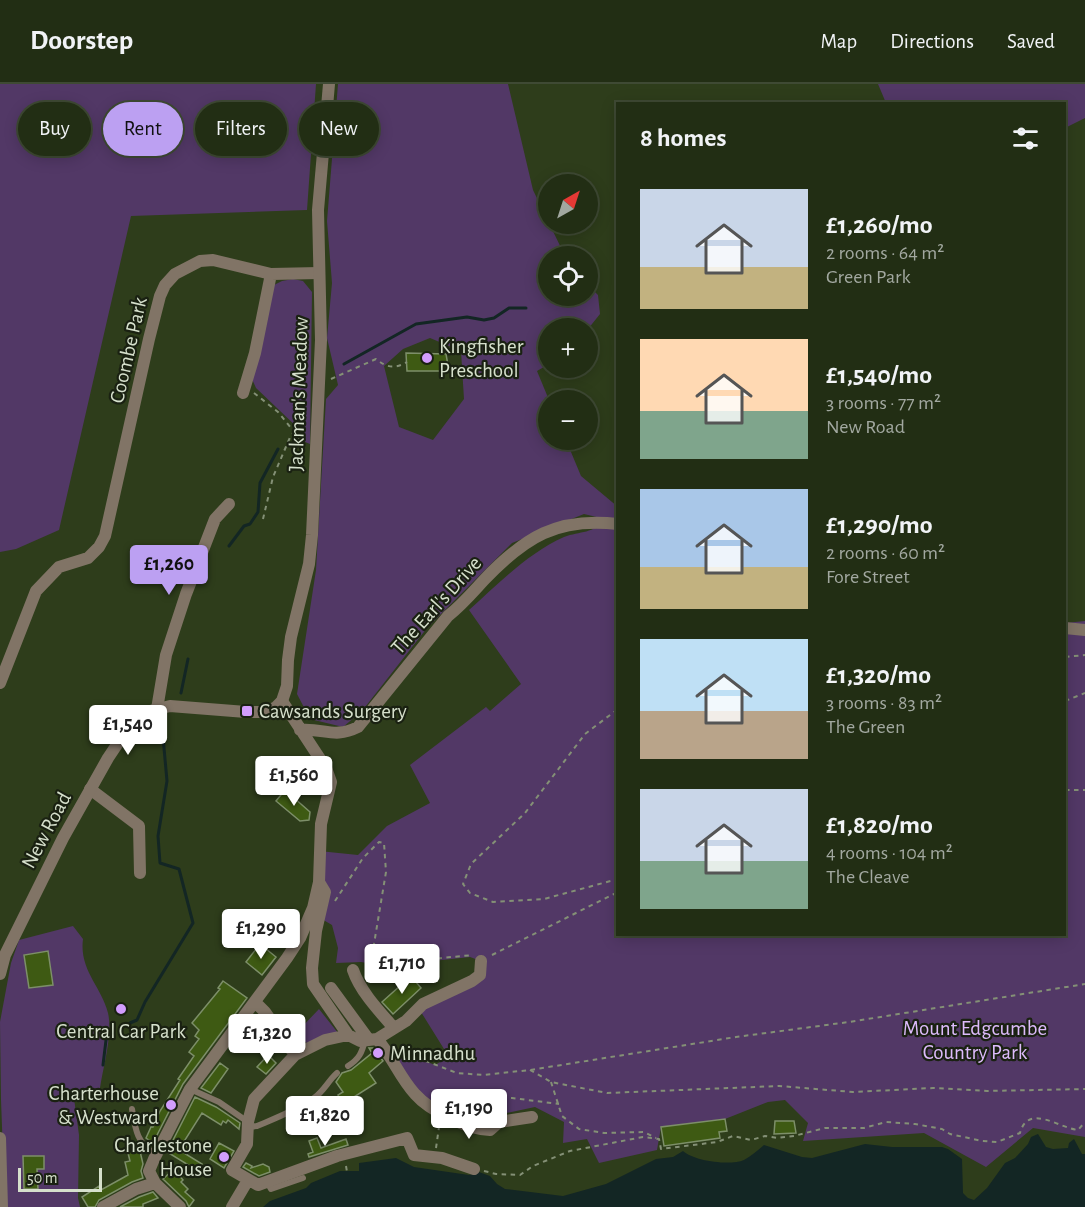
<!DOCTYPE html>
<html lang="en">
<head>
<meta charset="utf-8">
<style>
	:root { --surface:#222e14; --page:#2a361d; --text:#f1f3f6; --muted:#a2a8a0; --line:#3f4a34; --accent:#bca0f2 }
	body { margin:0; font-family:"Alegreya Sans",sans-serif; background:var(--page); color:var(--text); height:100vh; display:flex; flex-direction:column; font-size:22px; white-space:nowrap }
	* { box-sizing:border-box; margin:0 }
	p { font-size:20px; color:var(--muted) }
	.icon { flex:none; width:33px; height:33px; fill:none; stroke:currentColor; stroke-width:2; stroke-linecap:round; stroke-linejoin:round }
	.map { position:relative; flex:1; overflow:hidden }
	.side { position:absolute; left:616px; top:18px; width:450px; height:834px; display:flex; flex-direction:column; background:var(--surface); border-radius:0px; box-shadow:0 3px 15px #0003,0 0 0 2px var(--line) }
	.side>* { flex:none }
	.banner { position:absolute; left:18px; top:18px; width:508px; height:54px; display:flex; gap:12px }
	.needle { width:39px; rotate:39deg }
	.fabs { position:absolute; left:538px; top:90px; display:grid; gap:12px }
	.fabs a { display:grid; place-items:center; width:60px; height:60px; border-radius:50%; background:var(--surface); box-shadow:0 3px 15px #0003,0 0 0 2px var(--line); font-size:30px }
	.scale { position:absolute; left:18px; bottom:15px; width:84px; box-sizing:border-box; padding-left:6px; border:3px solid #d6e0cc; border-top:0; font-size:16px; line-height:21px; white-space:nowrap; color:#d6e0cc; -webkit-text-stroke:4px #1a2112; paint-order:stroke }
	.price { position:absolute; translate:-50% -51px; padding:0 14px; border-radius:6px; background:#fff; color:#222; font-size:20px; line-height:39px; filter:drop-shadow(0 2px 3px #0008) }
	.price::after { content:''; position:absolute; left:50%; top:36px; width:18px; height:14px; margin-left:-9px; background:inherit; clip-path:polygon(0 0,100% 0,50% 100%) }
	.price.active { background:var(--accent); color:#111 }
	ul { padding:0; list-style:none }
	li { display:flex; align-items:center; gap:18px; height:150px; padding:0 24px }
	li span { display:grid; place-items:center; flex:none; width:168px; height:120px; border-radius:0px; color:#555 }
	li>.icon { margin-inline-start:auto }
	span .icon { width:72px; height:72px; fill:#fffc; stroke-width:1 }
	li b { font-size:26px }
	h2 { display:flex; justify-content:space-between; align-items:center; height:72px; padding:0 24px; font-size:26px }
	.chip { padding:0 21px; border-radius:27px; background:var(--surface); box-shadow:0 3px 15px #0003,0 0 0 2px var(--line); font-size:21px; line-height:54px }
	.chip.active { background:var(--accent); color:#111 }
	header { display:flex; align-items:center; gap:36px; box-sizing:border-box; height:84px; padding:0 30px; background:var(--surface); border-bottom:2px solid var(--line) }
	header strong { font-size:28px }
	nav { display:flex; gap:33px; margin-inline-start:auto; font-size:21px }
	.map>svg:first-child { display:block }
</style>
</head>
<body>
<header>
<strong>Doorstep</strong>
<nav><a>Map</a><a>Directions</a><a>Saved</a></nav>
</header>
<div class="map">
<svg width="1085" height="1123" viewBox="0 0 1085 1123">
	<rect width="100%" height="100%" fill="#2e3d1b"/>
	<path fill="#523866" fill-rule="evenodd" d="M0,0H316L307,126L131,132L59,446L16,465L0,468Z
		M338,0H508L533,106L565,172H549V212H588V201L598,211L600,230L588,245L549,244V280L537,287L549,316V356H566L581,392L618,423V850H1065V539L1085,537V1053L1033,1044L986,1083L924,1049L803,1057L808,1039L785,1016L768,1018L725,1035L661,1043L657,1066L599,1079L587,1055L563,1059L564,1038L535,1023L474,1036L458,1032L414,1009L389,968L395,965L435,981L449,973L421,928L472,897L481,877L470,873L433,877L428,882L402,885L361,878L336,879L338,864L332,841L320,834L319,767L358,771L387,742L430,719L410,681L486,623L490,627L521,600L469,526C498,500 528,469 564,453C580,447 594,450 605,435L584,430L512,459L427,544L362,627L343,643L310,635L297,610L316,486L326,315L338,301L327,254L332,199L327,137ZM430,254L461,267L464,315L433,356L399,343L384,282L403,265Z
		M878,0H1085V34L1065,44V20L886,19Z
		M293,195L303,197L312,208L310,360L305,358L299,345L256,304L252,295L274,201L282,197Z
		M73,842L83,855C79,886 101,902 108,929C113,950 103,983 100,1004L73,1007L79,1051L78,1114L80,1123H5L1,1016L0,938L11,879L19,856ZM47,868L53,901L29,904L24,871ZM23,1072H44V1085H37L38,1105H24Z
		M319,925L338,949L308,961L300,951L302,948L299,946Z"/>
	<path fill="#132624" d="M1038,1050L1046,1063L1053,1065L1068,1064L1069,1059L1074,1055L1082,1070H1085V1123H263L270,1117L306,1104L311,1099L340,1087H359V1079L396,1074L414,1083L469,1091L479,1088L490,1092L497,1100L505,1105L563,1112L606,1100L656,1075L673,1073L683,1067C694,1077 730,1082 744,1076C751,1072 758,1066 764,1061L802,1073L812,1074L865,1060L892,1063H942L948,1065L962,1075L963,1109L968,1114L974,1116L987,1104L1005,1079L1015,1074L1028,1060L1031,1053Z"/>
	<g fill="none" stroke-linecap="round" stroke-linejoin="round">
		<path stroke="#132624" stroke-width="3" d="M344,280L416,240L467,233L484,236L494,234L509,224H526
			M229,462L244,442L250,440L258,428L260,399L278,365
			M181,609L188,575
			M130,939L137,936L145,918L193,839L179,785L160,779L158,752L167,697L162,642
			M103,981L107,948L113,945"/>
	</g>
	<path fill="#3e5a13" stroke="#7d8f69" stroke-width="1.5" d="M406,269L446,270L449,287H407Z
		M285,706L310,728L309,736L300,737L276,717Z
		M260,860L276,873L262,891L246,878Z
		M48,867L53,901L29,904L24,871Z
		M411,892L421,904L393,930L382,918Z
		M223,897L247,914L183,1000L153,1059L146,1054L151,1043H153L160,1027L180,996L178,995L194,972L189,968L199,955L195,952L199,946L192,939L220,905L218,904Z
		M373,964L383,977L369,989L376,999L343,1020L338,1011L343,1008L336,998L342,989L351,986L372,969L369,964Z
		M268,971L276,979L266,990L257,983Z
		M220,979L228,985L211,1009L201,1004Z
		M195,1013L216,1023L240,1039L239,1045L228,1036L226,1039L223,1037L221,1041L202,1029L183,1059L188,1063L184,1069L202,1080L198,1087L167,1068Z
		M725,1035L727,1047L719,1048L720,1054L664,1062L661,1043Z
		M775,1037H794L796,1049L774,1050Z
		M317,1054L321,1064L346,1055L348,1061L309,1073L308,1070L313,1068L309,1057Z
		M219,1059L234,1067L224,1084L210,1075Z
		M139,1063L143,1080L141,1087L143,1094L132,1098L99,1116L95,1123H88L82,1113L99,1102L101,1106L128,1091L125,1078L130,1077L127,1065Z
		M23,1072H44V1085H37L38,1105H24Z
		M246,1079L252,1082L251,1084L263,1080L269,1083L270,1088L259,1092L243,1083Z
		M174,1085L183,1096L181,1098L188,1105L185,1108L194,1116L189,1123L186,1117L163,1095Z
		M153,1108L158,1114L143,1120V1123H120L139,1113Z"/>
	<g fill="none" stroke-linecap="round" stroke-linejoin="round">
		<path stroke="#849076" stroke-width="2" stroke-dasharray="4.5 4.5" stroke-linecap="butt" d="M331,295L376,275C387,284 395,285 407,278
			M254,309L278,328L304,360
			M263,435L273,393L291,351L297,348
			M1065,573L1085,571
			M1065,617L1085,609
			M618,627L614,628L585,650L525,729L471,780L463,800L470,809L493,818L544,815L618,795
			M1065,706H1085
			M335,817L363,774L379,758L384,759L386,788L374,860L377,877L426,880L431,875L473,871
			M492,871L618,808
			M400,967L457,989L483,991L530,986L736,953L849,938L1085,900
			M530,986L551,998L607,1009L779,1002L853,1008L933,1004L987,1007L1085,1005
			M551,998L562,1032L579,1045L604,1049L644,1048L656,1054
			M439,1014H512L559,1020
			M436,1064L439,1043
			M346,1082L347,1088
			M484,1087L496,1090L520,1091L533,1082L570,1067L643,1053L659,1055L661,1065L717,1058L733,1052L751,1056L765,1052L777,1054L794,1052L825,1044H864L886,1038L915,1040L942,1045L950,1050L982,1057L997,1058L1020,1049C1028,1019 1059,1044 1078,1046L1085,1038"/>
		<path stroke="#817466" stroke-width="6" d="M348,982C359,975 362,969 365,956
			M190,1005L219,1018L248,1038
			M132,1025C135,1044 137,1061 156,1070
			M248,1043L257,1042C276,1034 297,1026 314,1014C324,1007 328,997 337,989
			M267,1098L271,1105L303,1094"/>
		<path stroke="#817466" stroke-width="12" d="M243,309L255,269L271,190
			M1065,544L1085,546
			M0,599L36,507L59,483L88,474L99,463L105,452L149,255L160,212L165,201L175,190L200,177L213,176L271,190L319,189
			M157,625L166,571L186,510L215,435L229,420
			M300,646C325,644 334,655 358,643L448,532C462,521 472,509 484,496C525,453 557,433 618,440
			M90,705L139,742L140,789
			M319,798L325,808L316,847L312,884L313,900L348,951L360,957L377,955L406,937L423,920L472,897L480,891L481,877
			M353,886C360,907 379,927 394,944
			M331,904L369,956
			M255,918L265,928L295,971
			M348,951L325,956L295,971L254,1015L248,1038L247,1060L232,1086L258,1101L337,1072L407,1054L414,1071L442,1074L474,1085
			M377,955C392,972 400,994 415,1010C430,1027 467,1045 490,1046L499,1038L532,1033
			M103,1123L136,1105L155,1099
			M180,1123L155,1099L149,1087L154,1075L190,1005L287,874L300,854L313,824L319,798L321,740L331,698L326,684L282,617
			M232,1123L248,1096"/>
		<path stroke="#817466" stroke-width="12" d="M0,890L5,871L63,754L108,674L122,653L146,628L170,622L246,628H266L276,623L282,617L287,602L288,576L291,553L309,480L312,451L321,256L318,126L329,0
			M0,1054L2,1123"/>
	</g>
	<g fill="#d29dfd" stroke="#1a2112" stroke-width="2">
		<circle cx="427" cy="274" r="6"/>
		<rect x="241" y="621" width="12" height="12" rx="3"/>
		<circle cx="121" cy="925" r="6"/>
		<circle cx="378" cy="969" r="6"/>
		<circle cx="171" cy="1021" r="6"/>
		<circle cx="224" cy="1073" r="6"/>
	</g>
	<g text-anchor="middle" stroke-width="4.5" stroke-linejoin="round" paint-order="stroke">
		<g font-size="21" fill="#d6e0cc" stroke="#1a2112" text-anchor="start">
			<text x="439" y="269">Kingfisher<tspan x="439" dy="24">Preschool</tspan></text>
			<text x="259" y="634">Cawsands Surgery</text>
			<text x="121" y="954" text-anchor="middle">Central Car Park</text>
			<text x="390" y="976">Minnadhu</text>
			<text x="159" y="1016" text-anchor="end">Charterhouse<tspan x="159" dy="24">&amp; Westward</tspan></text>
			<text x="212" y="1068" text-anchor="end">Charlestone<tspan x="212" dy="24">House</tspan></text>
		</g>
		<g font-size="21" fill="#d6e0cc" stroke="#1a2112">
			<text transform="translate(128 266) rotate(-77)" y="7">Coombe Park</text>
			<text transform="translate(298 310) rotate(-88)" y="7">Jackman's Meadow</text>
			<text transform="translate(436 521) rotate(-48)" y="7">The Earl's Drive</text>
			<text transform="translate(46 746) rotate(-62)" y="7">New Road</text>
		</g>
		<g font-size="21" fill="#ddbbfb" stroke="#1a2112">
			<text x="975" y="951">Mount Edgcumbe<tspan x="975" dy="24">Country Park</tspan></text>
		</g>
	</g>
</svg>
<div class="fabs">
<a><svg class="needle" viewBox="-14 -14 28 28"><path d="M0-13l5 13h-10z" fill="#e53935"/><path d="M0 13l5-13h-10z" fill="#a2a8a0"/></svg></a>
<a><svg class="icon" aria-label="locate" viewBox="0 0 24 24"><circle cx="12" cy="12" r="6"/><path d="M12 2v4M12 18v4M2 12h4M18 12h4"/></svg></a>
<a>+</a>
<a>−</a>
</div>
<div class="scale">50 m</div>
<b class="price active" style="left:169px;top:512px">£1,260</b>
<b class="price" style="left:128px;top:672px">£1,540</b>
<b class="price" style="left:294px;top:723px">£1,560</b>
<b class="price" style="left:261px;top:876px">£1,290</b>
<b class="price" style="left:402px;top:911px">£1,710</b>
<b class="price" style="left:267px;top:981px">£1,320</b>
<b class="price" style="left:469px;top:1056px">£1,190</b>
<b class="price" style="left:325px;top:1063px">£1,820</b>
<div class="banner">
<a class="chip">Buy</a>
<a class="chip active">Rent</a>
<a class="chip">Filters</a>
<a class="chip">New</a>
</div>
<section class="side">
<h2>8 homes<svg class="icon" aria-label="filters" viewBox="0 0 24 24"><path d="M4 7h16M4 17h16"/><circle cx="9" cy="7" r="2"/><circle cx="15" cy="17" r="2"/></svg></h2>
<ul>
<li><span style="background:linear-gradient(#c9d6e8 65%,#c2b280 0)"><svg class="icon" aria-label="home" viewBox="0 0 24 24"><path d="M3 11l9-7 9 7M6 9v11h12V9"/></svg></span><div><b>£1,260/mo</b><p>2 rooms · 64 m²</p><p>Green Park</p></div></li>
<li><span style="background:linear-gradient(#ffd9b3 60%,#7fa58c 0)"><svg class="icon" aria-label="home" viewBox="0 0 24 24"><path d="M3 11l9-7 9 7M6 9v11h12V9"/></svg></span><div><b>£1,540/mo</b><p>3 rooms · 77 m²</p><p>New Road</p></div></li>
<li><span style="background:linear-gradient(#a9c7e8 65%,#c2b280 0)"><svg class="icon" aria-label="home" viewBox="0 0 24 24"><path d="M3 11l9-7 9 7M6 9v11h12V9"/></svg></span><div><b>£1,290/mo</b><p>2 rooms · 60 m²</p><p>Fore Street</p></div></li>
<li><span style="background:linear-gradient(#bfe0f5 60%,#b9a48a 0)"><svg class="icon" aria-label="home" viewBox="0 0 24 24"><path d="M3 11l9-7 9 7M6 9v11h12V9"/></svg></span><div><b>£1,320/mo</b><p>3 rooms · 83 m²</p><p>The Green</p></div></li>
<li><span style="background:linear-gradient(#c9d6e8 60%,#7fa58c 0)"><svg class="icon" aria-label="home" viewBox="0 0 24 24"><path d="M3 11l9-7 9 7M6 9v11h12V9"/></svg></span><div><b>£1,820/mo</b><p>4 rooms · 104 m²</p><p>The Cleave</p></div></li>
</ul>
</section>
</div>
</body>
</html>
